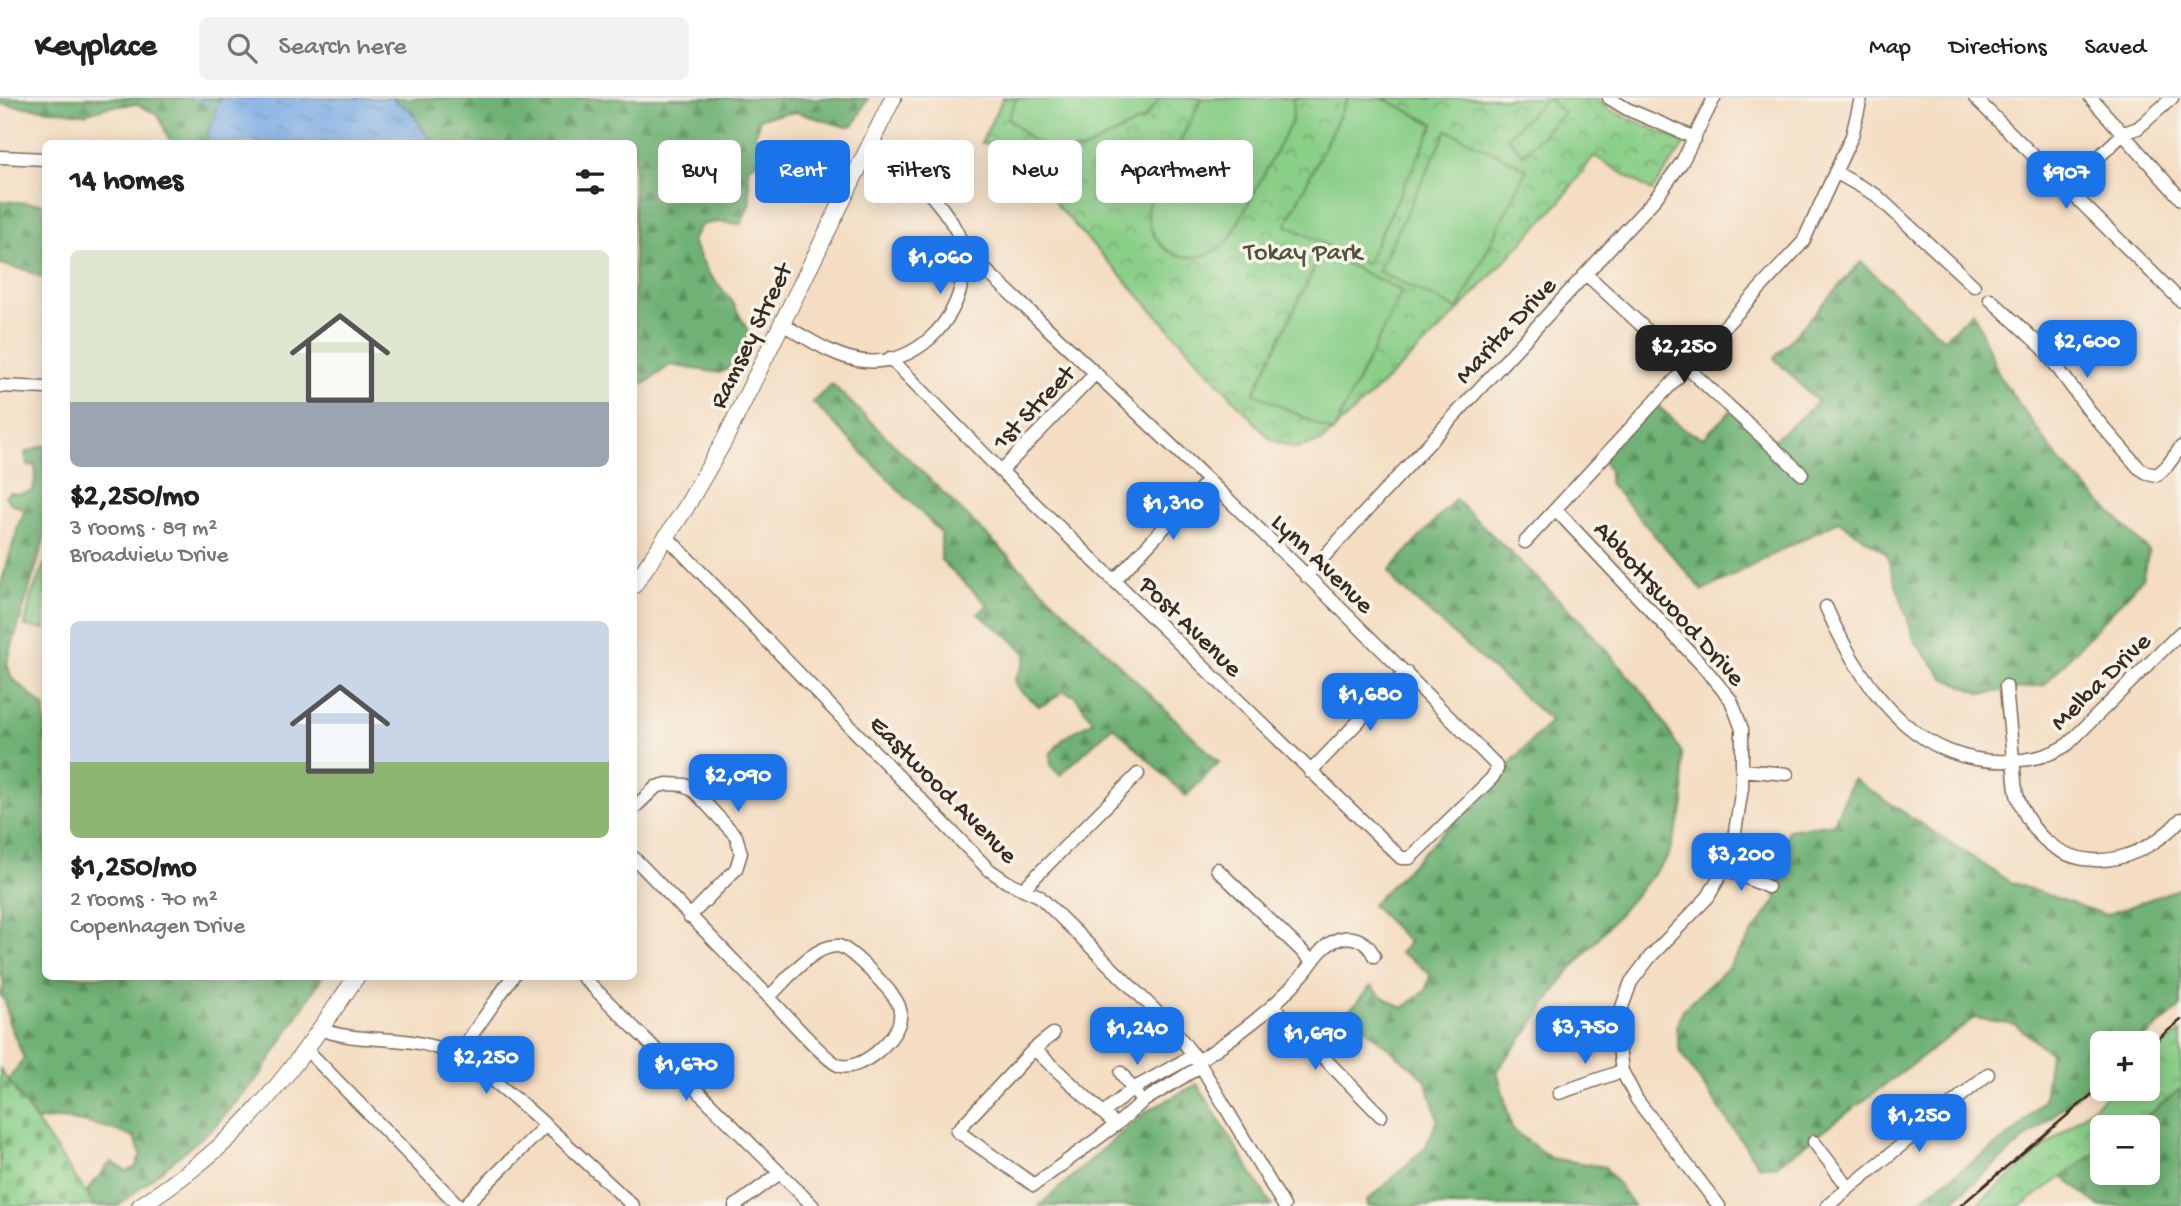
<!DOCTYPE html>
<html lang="en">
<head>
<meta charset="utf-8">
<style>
	:root { --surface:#fff; --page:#f2f2f2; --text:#222; --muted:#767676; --line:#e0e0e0; --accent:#1a73e8 }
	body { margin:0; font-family:"Gochi Hand",sans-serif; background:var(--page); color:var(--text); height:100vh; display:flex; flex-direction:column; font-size:26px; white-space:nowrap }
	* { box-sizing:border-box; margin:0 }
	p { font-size:23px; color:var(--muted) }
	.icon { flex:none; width:38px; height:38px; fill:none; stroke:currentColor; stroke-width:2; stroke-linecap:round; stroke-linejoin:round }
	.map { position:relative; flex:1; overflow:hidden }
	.drawer { position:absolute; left:42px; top:42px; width:595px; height:840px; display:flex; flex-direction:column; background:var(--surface); border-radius:10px; box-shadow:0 4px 18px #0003 }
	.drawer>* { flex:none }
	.hud { position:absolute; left:658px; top:42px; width:665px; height:63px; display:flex; gap:14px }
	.buttons { position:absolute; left:2090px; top:933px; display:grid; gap:14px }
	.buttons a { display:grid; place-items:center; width:70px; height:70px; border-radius:10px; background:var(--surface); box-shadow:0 4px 18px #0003; font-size:35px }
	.price { position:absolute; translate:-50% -60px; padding:0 16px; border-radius:14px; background:var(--accent); color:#fff; font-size:23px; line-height:46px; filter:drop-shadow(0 2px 4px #0008) }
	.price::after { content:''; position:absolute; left:50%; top:42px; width:21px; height:16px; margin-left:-10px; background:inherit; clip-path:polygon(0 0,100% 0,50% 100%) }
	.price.current { background:#222; color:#fff }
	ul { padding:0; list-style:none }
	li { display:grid; align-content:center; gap:14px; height:371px; padding:0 28px }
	li span { display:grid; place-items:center; height:217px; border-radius:10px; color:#555 }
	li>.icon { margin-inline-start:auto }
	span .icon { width:126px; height:126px; fill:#fffc; stroke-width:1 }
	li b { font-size:30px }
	h2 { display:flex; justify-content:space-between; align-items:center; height:84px; padding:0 28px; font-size:30px }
	.tag { padding:0 24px; border-radius:10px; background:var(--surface); box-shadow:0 4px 18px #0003; font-size:24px; line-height:63px }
	.tag.current { background:var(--accent); color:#fff }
	header { display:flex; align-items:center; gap:42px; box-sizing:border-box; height:98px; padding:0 35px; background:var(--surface); border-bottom:2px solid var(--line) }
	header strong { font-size:33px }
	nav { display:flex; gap:38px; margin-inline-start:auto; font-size:24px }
	.search { width:490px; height:63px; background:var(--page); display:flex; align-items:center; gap:18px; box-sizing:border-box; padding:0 24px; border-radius:10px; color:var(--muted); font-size:26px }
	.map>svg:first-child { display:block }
</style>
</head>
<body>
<header>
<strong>Keyplace</strong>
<div class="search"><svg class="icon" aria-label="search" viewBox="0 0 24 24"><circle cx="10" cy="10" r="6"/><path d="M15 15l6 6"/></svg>Search here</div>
<nav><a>Map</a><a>Directions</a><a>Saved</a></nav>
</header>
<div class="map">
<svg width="2181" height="1108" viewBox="0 0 2181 1108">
	<defs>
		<pattern id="forest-firs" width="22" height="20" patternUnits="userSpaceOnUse" patternTransform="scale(1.75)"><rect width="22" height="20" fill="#6fb274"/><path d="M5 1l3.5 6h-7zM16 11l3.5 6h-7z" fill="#5c915f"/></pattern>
		<pattern id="cemetery-stones" width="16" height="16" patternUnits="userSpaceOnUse" patternTransform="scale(1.75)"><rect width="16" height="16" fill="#8acf88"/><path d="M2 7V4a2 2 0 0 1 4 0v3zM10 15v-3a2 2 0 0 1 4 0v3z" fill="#72a86f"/></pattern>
		<pattern id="park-crowns" width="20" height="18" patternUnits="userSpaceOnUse" patternTransform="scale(1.75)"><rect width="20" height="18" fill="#8acf88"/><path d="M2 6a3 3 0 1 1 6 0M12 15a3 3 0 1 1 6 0" fill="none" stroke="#72a86f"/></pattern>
		<pattern id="water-ripples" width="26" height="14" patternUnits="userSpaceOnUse" patternTransform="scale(1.75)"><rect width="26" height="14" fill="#7bace6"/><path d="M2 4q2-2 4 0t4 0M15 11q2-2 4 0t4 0" fill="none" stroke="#668cba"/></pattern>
	</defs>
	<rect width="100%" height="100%" fill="#f7f3e8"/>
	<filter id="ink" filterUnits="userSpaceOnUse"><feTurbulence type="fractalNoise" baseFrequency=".0143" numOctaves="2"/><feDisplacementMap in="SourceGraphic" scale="14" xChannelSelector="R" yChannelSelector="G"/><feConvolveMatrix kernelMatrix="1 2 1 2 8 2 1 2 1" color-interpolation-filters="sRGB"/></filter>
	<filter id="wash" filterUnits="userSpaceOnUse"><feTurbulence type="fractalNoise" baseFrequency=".00686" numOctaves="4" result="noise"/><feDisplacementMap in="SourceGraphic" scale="28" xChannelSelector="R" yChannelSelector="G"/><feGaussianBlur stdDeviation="1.57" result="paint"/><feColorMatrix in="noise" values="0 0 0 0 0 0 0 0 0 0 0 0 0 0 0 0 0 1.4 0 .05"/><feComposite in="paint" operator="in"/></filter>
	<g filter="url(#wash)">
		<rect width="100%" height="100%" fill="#f4ddc2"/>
		<path fill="url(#forest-firs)" stroke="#556e49" stroke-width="2" d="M0,0H868L854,27L846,29L796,14L760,20L755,38L765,50L762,62L748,69L750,104L741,126L717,124L701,127L692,143L709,176L732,203L750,237L744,260L720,275L670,267L646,285L634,284V46L171,45L158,17L137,6L107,9L85,16L0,6Z
			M0,103L45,106V181L28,173L0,166Z
			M1861,164L1944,241L1973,213L2000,279L2060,363L2149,453L2142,481L2044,587L1982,596L1944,580L1915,544L1886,455L1838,423L1703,493L1609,385V373L1599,355L1650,301L1685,332L1703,340L1738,306L1774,342L1818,304L1774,260Z
			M832,286L1219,664L1186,698L1113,628L1060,677L1051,668L1050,656L1065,639L1093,623L1075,598L1063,593L1049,604L1039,608L1018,591L1015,581L1024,566L1026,555L1009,539L978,516L988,507L941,462V435L813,304Z
			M45,347V438L7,565L11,579L45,610L46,878L322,879L261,976L213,1030L118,1108H95L86,1094L109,1066L112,1064L126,1073L135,1070L141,1056L134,1039C108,1029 63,1016 37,1023L8,982L24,960L9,925L5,903L0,896L4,887L2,878L0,877V490L19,425L24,415L23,410L13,407L5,399L9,394L19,396L33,393L36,377L35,367L28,368L25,355Z
			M1455,401L1581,523L1652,605L1682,655L1684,706L1668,759L1563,881L1529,932L1497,972L1512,1031L1550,1060L1605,1069L1634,1108H1368L1367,1103L1425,1050L1438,1021L1425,981L1347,915L1371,888L1380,897L1403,910L1426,892L1430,876L1411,861L1400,855L1409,844L1372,807L1551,623L1397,486L1389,473Z
			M1853,681L2010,784L2106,817L2181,790V909L2138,945H2102V976L1946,1108H1911L2017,1032L2044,1002L2050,955L2015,926L1974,920L1776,1068H1759L1680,954L1676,929L1683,911L1728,870L1775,803L1788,732L1834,725Z
			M1197,986L1272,1108H1039L1145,1014Z
			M2181,990V1108H2099L2062,1078L2102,1050V1074H2147V1029H2133Z"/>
		<path fill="url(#cemetery-stones)" stroke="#627c53" stroke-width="2" d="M0,971L95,1108H0Z"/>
		<path fill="url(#park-crowns)" stroke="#627c53" stroke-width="2" d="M1003,0H1596L1608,11L1685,45L1652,93L1594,58L1559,105L1443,229L1321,344L1294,350L1271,342L1059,110L1036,70L1004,46L981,45Z
			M2181,934V990L2133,1029H2102V1050L2021,1108H1975L2114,991L2147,990V962Z"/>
		<path fill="#8acf88" stroke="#627c53" stroke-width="2" d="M1017,0H1160L1144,21L1083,52L1059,53L1030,41L1008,20Z
			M1202,0H1292L1294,8L1292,23L1229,142C1194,175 1149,158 1147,110Z
			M1348,0H1382L1434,26L1366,166L1286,127Z
			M1547,0L1564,15L1523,56L1507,39Z
			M1447,32L1527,71L1458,212L1378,173Z
			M1322,154L1402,193L1333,334L1254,295Z
			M45,465V531L25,528L31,498Z"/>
		<path fill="url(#water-ripples)" stroke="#5b6b82" stroke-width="2" d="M220,0H391L411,13L432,45H205Z"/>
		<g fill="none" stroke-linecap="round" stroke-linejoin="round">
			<path stroke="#7bace6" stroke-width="2.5" d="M194,0L221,9"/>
		</g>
	</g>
	<g filter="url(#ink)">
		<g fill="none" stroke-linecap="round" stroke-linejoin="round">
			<g stroke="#7c6957" stroke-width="15">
				<path id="minor" d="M1609,0L1627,11L1695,40
					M1975,0L2181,203
					M2091,0L2181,101
					M0,59L46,61
					M1835,74L1876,97L1974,188
					M2066,90L2124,35L2138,30L2172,0
					M1586,176L1802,376
					M1990,201L2043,250L2090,314L2139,370L2147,375L2157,377L2167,368L2181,349
					M782,226C807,240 835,260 864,263C915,268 957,225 963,178C964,168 966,155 962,146C947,103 904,72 872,42
					M890,260L1001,373L1401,760H1410L1492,680L1497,671L1495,666C1323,489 1144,320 964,152
					M0,288L46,290
					M1001,373L1096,275
					M1556,412L1701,566L1731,602L1742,631V690L1731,759L1708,799L1650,859L1631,884L1622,909L1618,941L1622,973L1637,1002L1719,1108
					M667,439L988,771L1007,784L1039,798L1170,927L1198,963L1284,1108
					M1525,444L1803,144L1852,38L1861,0
					M1306,478L1655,101L1682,64L1714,0
					M1114,483L1208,383
					M1826,509C1859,584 1914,667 2007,663C2030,662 2049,659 2068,646L2181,534
					M2006,588C2008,613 2011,637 2013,662C2015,675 2014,688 2018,700C2047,780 2130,778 2181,721
					M1742,672L1787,676
					M1310,674L1406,574
					M634,710L656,689L667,686L685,687L695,694L736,738L741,755L736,771L689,819
					M634,760L769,899
					M1217,771L1312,863
					M1726,771L1768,789
					M1024,790L1138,676
					M839,848C852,852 891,892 897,904C900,909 901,914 900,920C899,940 859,976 838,967C824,961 782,913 769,899C787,882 813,846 839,848Z
					M582,878L813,1108
					M1273,908L1381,1018
					M320,931C359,946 400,936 440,951C472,963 497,985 523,1007C561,1040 597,1074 633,1108
					M306,951L459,1108
					M1034,951L1116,1027L1034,1087L957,1033L1034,951L1053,936
					M457,958L513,878
					M1198,963C1238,937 1274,911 1305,874C1314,862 1323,846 1339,841C1354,836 1368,844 1374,858
					M1121,975L1137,997
					M1559,995L1622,973
					M1103,1015L1133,991L1194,957
					M1116,1027L1142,1004L1201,968
					M1814,1044L1849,1090
					M464,1108L546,1027
					M735,1108L780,1075
					M1827,1108L1988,976"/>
			</g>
			<g stroke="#7c6957" stroke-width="18">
				<path id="major" d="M634,487L685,411L724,343L893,0
					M140,1108C176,1084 211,1059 241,1028C286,983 321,930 357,878"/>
			</g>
			<use href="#minor" stroke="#fff" stroke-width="12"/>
			<use href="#major" stroke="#fff" stroke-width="16"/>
			<path stroke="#3b2a1e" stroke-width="2.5" d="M2147,950L2181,922
				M1960,1108L2102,988"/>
		</g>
	</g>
	<g text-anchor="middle" stroke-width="7" stroke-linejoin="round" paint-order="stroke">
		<g font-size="26" fill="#4f5338" stroke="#f7f3e8">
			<text x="1303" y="161">Tokay Park</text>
		</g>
		<g font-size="26" fill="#3b2a1e" stroke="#f7f3e8">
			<text transform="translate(1504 231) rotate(-47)" y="9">Marita Drive</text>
			<text transform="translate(749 237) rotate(-64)" y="9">Ramsey Street</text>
			<text transform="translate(1032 308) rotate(-46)" y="9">1st Street</text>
			<text transform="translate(1324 464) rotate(44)" y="9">Lynn Avenue</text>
			<text transform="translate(1671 504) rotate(48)" y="9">Abbottswood Drive</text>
			<text transform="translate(1192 527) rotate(44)" y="9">Post Avenue</text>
			<text transform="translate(2099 582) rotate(-44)" y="9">Melba Drive</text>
			<text transform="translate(945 690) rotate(45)" y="9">Eastwood Avenue</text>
		</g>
	</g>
</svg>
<div class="buttons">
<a>+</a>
<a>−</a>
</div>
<b class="price" style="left:2066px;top:113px">$907</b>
<b class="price" style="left:940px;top:198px">$1,060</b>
<b class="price" style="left:2087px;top:282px">$2,600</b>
<b class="price current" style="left:1684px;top:287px">$2,250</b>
<b class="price" style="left:1173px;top:444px">$1,310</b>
<b class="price" style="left:1370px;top:635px">$1,680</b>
<b class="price" style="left:738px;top:716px">$2,090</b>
<b class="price" style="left:1741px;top:795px">$3,200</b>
<b class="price" style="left:1585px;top:968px">$3,750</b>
<b class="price" style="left:1137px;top:969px">$1,240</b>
<b class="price" style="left:1315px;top:974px">$1,690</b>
<b class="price" style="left:486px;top:998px">$2,250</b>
<b class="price" style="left:686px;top:1005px">$1,670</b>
<b class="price" style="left:1919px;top:1056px">$1,250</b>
<div class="hud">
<a class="tag">Buy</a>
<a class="tag current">Rent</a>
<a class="tag">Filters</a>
<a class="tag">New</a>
<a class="tag">Apartment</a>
</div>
<section class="drawer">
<h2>14 homes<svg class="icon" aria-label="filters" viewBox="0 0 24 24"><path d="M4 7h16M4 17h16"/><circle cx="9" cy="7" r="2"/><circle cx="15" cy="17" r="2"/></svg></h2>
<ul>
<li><span style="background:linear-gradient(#dfe7d0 70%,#9aa5b1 0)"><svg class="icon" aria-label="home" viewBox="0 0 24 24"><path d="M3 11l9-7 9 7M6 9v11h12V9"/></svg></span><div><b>$2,250/mo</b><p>3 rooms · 89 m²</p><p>Broadview Drive</p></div></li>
<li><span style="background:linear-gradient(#c9d6e8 65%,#8fb573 0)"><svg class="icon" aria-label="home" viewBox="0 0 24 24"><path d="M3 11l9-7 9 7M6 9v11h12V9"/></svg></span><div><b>$1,250/mo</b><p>2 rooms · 70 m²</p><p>Copenhagen Drive</p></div></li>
</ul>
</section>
</div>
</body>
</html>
